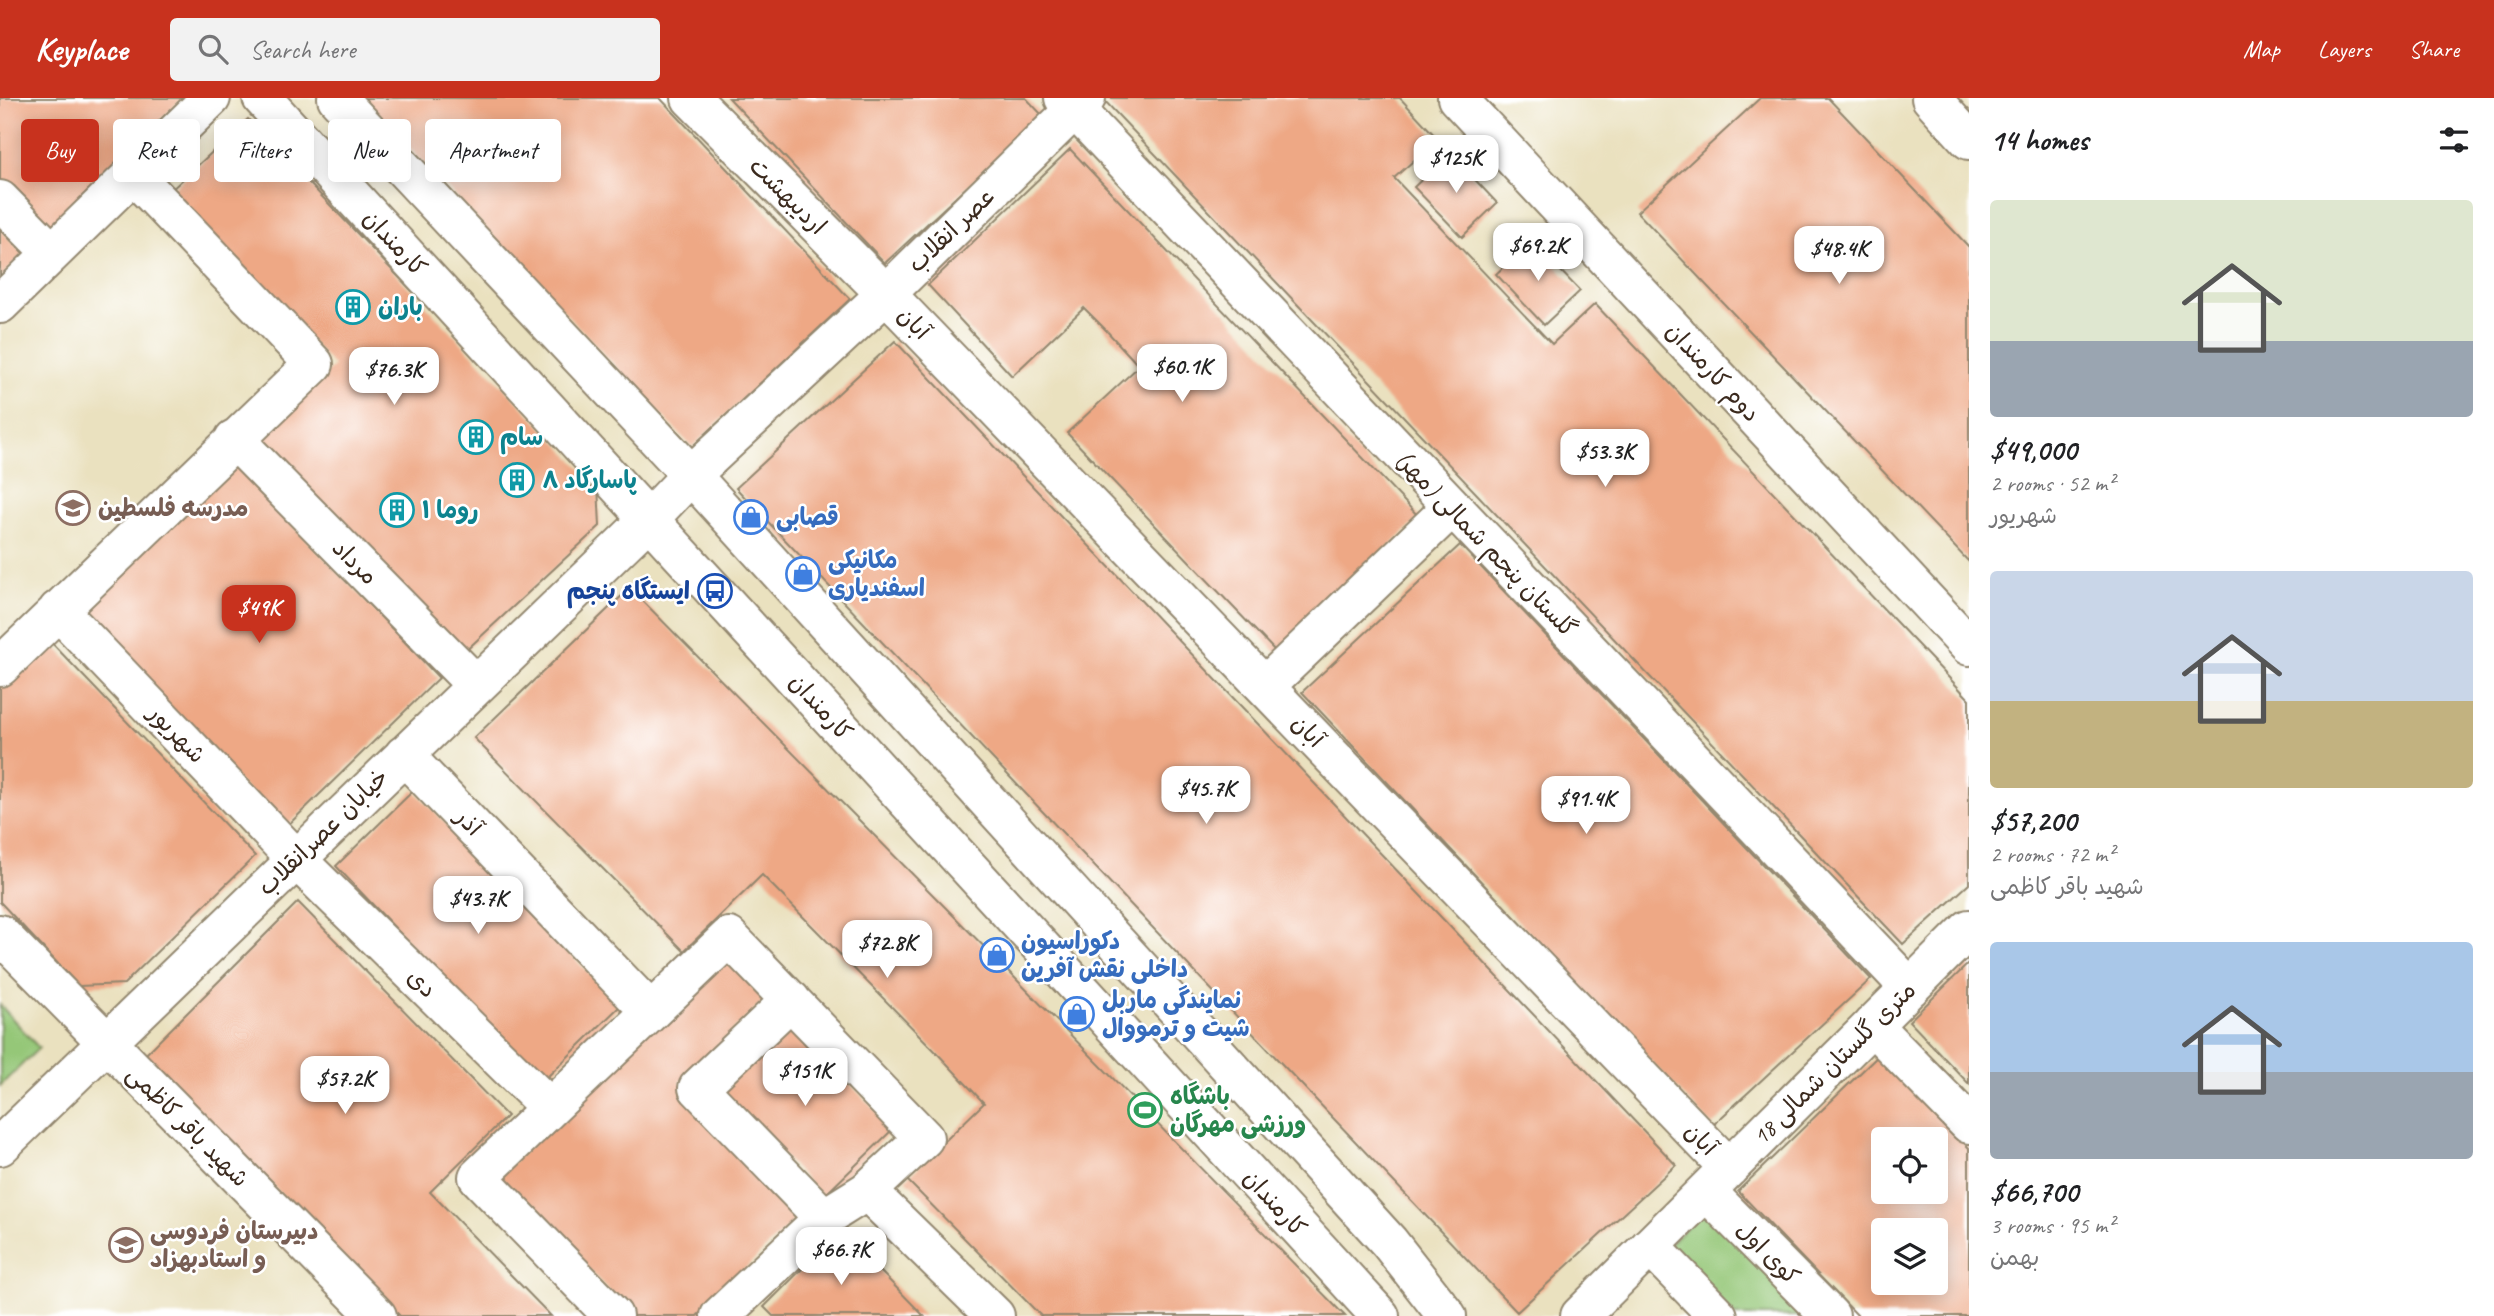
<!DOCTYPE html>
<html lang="en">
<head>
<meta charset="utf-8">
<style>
	:root { --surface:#fff; --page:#f2f2f2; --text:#202124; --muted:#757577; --accent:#c8321e }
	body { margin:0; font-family:Caveat,"Playpen Sans Arabic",sans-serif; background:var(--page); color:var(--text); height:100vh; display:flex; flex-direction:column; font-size:26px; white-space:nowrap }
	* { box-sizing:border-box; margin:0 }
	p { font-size:23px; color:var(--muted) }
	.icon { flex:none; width:38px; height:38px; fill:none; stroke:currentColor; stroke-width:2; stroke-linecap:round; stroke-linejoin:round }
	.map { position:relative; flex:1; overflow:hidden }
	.panel { display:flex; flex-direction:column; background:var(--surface); width:525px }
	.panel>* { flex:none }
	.guide { position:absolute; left:21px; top:21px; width:665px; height:63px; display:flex; gap:14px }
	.buttons { position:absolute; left:1871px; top:1029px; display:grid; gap:14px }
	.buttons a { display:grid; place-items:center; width:77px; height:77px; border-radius:7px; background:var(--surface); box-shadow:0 4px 18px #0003; font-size:35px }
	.price { position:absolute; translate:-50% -60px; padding:0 16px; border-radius:14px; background:#fff; color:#222; font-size:23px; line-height:46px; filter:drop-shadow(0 2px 4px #0008) }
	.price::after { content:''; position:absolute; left:50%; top:42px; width:21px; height:16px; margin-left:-10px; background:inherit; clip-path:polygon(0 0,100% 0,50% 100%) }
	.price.on { background:var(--accent); color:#fff }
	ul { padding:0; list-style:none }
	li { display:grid; align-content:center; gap:14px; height:371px; padding:0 21px }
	li span { display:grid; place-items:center; height:217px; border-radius:7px; color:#555 }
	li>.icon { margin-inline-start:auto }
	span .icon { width:126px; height:126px; fill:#fffc; stroke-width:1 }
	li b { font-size:30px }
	h2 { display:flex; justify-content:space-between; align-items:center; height:84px; padding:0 21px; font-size:30px }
	.chip { padding:0 24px; border-radius:7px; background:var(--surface); box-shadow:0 4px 18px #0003; font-size:24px; line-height:63px }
	.chip.on { background:var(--accent); color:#fff }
	header { display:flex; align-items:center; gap:42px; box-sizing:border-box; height:98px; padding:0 35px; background:var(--accent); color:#fff }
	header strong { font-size:33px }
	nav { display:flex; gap:38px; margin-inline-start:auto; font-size:24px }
	.search { width:490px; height:63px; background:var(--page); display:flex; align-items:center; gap:18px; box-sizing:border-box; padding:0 24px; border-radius:7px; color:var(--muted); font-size:26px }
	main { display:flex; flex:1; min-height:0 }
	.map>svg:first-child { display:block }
</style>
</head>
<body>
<header>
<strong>Keyplace</strong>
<div class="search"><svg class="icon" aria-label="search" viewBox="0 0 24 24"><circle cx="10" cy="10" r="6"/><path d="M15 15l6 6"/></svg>Search here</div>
<nav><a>Map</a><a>Layers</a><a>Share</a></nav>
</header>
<main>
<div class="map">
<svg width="1969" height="1218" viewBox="0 0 1969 1218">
	<rect width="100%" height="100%" fill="#fff"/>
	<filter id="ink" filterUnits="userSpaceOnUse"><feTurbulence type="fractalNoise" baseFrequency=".0143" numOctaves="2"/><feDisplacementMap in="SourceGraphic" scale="14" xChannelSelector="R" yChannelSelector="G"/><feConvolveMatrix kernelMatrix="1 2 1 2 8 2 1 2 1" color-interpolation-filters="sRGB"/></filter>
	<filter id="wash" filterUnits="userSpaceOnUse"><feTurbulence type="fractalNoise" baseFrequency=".00686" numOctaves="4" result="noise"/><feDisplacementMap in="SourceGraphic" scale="28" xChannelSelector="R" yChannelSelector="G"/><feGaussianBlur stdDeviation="1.57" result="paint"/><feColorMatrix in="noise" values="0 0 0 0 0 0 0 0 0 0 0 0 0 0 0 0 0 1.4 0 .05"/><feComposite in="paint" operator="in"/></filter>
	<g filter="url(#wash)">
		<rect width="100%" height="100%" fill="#eae1bf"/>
		<path fill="#95c778" stroke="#68784b" stroke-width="2" d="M0,907L39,950L0,988Z
			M1710,1106L1819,1218H1729L1664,1151Z"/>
		<g id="blocks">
			<path fill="#eea885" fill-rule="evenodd" d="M0,0H183L48,132L0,82Z
				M362,0H660L850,201L692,349Z
				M729,0H1026L1043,18L885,165Z
				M1102,0H1400L1438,41L1394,80L1552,246L1595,206L1969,601V786L1903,846Z
				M1760,0H1828L1969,149V464L1637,114Z
				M248,21L598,388L600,428L461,557L255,341L334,268L169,94Z
				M1070,51L1420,420L1277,555L1067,335L1139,268L1104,230L1084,210L1012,278L928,187Z
				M1450,55L1497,105L1462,139L1414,89Z
				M0,131L24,156L0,180Z
				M1532,143L1580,193L1544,227L1496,176Z
				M895,243L1676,1067L1517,1214L736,390Z
				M233,364L439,580L284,731L78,514Z
				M1460,447L1871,881L1712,1028L1302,594Z
				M630,490L1013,878L1345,1218H1041L906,1081L984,1005L935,953L762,777L684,853L474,640Z
				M49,542L255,758L124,886L79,888L0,804V589Z
				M414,692L620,908L542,984L336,768Z
				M298,804L507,1018L430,1094L551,1218H400L145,957Z
				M723,858L765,902L680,984L804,1113L697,1218H633L499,1078Z
				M1969,865V986L1909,923Z
				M788,921L893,1031L823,1099L717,990Z
				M1880,956L1969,1050V1218H1858L1738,1093ZM1883,1041H1936V1094H1883ZM1883,1132H1936V1185H1883Z
				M841,1132L882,1175L924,1218H773L764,1209Z"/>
		</g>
	</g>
	<g filter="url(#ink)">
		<use href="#blocks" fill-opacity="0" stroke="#92866e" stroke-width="2"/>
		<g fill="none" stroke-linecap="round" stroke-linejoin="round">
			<g stroke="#92866e" stroke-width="42">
				<path id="minor" d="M691,0L886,196L1729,1070
					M1064,0L1910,890
					M1457,0L1969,548
					M1931,0L1969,42
					M0,102L52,155
					M0,206L211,0
					M234,341L476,587
					M58,512L296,761L549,1009
					M0,569L314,266L133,76
					M1265,588L1451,410
					M404,657L650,913
					M0,836L377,1218
					M791,902L698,990L824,1120
					M1872,927L1969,1026
					M0,1048L648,422L691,377L886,196L1086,0
					M867,1093L995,1218
					M1706,1093L1830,1218
					M1650,1148L1718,1218
					M613,1218L478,1079L729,839L924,1040L867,1093L824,1120L720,1218
					M1580,1218L1969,831"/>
			</g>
			<g stroke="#92866e" stroke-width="42">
				<path id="major" d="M262,0L1380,1218
					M337,0L691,377L1389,1144L1447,1218"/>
			</g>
			<use href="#minor" stroke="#fff" stroke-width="38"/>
			<use href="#major" stroke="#fff" stroke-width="38"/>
		</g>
	</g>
	<defs>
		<g id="building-ring" transform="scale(1.75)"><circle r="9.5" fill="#fff" stroke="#0f9aa8" stroke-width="1.5"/><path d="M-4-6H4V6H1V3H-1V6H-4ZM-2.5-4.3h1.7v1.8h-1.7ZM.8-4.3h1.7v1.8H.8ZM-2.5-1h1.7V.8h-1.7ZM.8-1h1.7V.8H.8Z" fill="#0f9aa8"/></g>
		<g id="school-ring" transform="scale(1.75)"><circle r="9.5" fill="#fff" stroke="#8d6e63" stroke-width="1.5"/><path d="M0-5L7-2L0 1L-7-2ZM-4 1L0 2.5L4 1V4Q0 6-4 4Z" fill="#8d6e63"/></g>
		<g id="shop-ring" transform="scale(1.75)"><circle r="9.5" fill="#fff" stroke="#3f7fe0" stroke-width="1.5"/><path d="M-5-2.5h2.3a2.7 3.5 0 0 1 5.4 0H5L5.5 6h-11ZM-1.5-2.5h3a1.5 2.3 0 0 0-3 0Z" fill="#3f7fe0"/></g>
		<g id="bus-ring" transform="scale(1.75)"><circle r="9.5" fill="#fff" stroke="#1a4fb4" stroke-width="1.5"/><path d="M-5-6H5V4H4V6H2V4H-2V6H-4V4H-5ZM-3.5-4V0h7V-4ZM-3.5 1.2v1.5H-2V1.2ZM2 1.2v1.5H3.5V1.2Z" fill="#1a4fb4"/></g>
		<g id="stadium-ring" transform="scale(1.75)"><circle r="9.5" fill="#fff" stroke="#2e9e5b" stroke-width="1.5"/><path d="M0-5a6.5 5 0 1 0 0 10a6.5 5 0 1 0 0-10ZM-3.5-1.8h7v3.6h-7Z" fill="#2e9e5b"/></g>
	</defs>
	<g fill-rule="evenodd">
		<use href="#building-ring" x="353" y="209"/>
		<use href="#building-ring" x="476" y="339"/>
		<use href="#building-ring" x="517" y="382"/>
		<use href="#school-ring" x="73" y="410"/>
		<use href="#building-ring" x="397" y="412"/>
		<use href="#shop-ring" x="751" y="419"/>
		<use href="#shop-ring" x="803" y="476"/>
		<use href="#bus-ring" x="715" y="493"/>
		<use href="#shop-ring" x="997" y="857"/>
		<use href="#shop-ring" x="1077" y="916"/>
		<use href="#stadium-ring" x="1145" y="1012"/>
		<use href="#school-ring" x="126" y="1147"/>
	</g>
	<g text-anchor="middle" stroke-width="5" stroke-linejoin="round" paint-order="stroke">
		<g font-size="24" fill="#3b2a1e" stroke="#fff">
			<text transform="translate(788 98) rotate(45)" y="8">اردیبهشت</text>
			<text transform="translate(951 132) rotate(-44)" y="8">عصر انقلاب</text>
			<text transform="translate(395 145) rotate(47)" y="8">کارمندان</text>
			<text transform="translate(914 225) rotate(46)" y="8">آبان</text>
			<text transform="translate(1713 274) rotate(47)" y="8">دوم کارمندان</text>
			<text transform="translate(1486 446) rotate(46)" y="8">گلستان پنجم شمالی (مهر)</text>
			<text transform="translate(355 464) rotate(45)" y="8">مرداد</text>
			<text transform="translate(821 609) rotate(48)" y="8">کارمندان</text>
			<text transform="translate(1308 633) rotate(46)" y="8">آبان</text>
			<text transform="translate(177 636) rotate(46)" y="8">شهریور</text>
			<text transform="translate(469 724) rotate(46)" y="8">آذر</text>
			<text transform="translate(323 734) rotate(-44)" y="8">خیابان عصرانقلاب</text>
			<text transform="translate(422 885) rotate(44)" y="8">دی</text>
			<text transform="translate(1834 965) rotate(-45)" y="8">18 متری گلستان شمالی</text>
			<text transform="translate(188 1028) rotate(45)" y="8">شهید باقر کاظمی</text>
			<text transform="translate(1701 1041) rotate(46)" y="8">آبان</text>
			<text transform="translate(1275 1105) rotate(48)" y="8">کارمندان</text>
			<text transform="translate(1768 1155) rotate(45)" y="8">کوی اول</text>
		</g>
		<g font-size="24" font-weight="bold" fill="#0d838f" stroke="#fff" text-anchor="start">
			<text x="378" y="217">باران</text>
			<text x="500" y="347">سام</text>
			<text x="542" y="390">پاسارگاد ۸</text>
			<text x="422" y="420">روما ۱</text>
		</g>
		<g font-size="24" font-weight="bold" fill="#785e54" stroke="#fff" text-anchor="start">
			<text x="98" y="418">مدرسه فلسطین</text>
			<text x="150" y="1141">دبیرستان فردوسی<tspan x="150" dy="28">و استادبهزاد</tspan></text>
		</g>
		<g font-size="24" font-weight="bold" fill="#366cbe" stroke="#fff" text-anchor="start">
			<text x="776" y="427">قصابی</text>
			<text x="828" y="470">مکانیکی<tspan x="828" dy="28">اسفندیاری</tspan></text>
			<text x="1021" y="851">دکوراسیون<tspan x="1021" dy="28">داخلی نقش آفرین</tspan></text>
			<text x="1102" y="910">نمایندگی ماربل<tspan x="1102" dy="28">شیت و ترمووال</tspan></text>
		</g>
		<g font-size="24" font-weight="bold" fill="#164399" stroke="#fff" text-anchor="end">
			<text x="690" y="501">ایستگاه پنجم</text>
		</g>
		<g font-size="24" font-weight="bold" fill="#27864d" stroke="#fff" text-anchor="start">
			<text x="1170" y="1006">باشگاه<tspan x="1170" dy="28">ورزشی مهرگان</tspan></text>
		</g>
	</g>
</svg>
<div class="buttons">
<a><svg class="icon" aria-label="locate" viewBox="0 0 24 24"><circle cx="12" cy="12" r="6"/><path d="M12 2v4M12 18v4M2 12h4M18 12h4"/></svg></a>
<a><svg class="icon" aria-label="layers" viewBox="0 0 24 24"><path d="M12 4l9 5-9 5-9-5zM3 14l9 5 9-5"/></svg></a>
</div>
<b class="price" style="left:1456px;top:97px">$125K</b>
<b class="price" style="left:1538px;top:185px">$69.2K</b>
<b class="price" style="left:1839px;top:188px">$48.4K</b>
<b class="price" style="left:1182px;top:306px">$60.1K</b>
<b class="price" style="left:394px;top:309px">$76.3K</b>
<b class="price" style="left:1605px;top:391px">$53.3K</b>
<b class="price on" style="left:259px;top:547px">$49K</b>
<b class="price" style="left:1206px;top:728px">$45.7K</b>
<b class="price" style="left:1586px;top:738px">$91.4K</b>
<b class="price" style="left:478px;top:838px">$43.7K</b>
<b class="price" style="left:887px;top:882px">$72.8K</b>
<b class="price" style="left:805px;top:1010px">$151K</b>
<b class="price" style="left:345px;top:1018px">$57.2K</b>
<b class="price" style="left:841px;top:1189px">$66.7K</b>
<div class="guide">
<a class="chip on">Buy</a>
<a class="chip">Rent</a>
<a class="chip">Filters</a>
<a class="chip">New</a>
<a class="chip">Apartment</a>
</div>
</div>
<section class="panel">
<h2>14 homes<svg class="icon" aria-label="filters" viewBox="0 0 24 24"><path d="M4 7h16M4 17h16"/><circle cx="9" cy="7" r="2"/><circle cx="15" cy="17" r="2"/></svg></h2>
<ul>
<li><span style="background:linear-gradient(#dfe7d0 65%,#9aa5b1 0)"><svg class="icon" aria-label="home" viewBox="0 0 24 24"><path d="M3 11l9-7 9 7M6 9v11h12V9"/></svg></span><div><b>$49,000</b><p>2 rooms · 52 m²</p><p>شهریور</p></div></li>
<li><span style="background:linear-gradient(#c9d6e8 60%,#c2b280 0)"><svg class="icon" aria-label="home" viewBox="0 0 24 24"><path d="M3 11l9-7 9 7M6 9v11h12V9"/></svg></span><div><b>$57,200</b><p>2 rooms · 72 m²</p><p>شهید باقر کاظمی</p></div></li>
<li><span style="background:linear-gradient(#a9c7e8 60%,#9aa5b1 0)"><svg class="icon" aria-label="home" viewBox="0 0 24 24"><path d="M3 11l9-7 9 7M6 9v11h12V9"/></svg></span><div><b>$66,700</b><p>3 rooms · 95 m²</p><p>بهمن</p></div></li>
</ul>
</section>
</main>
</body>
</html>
